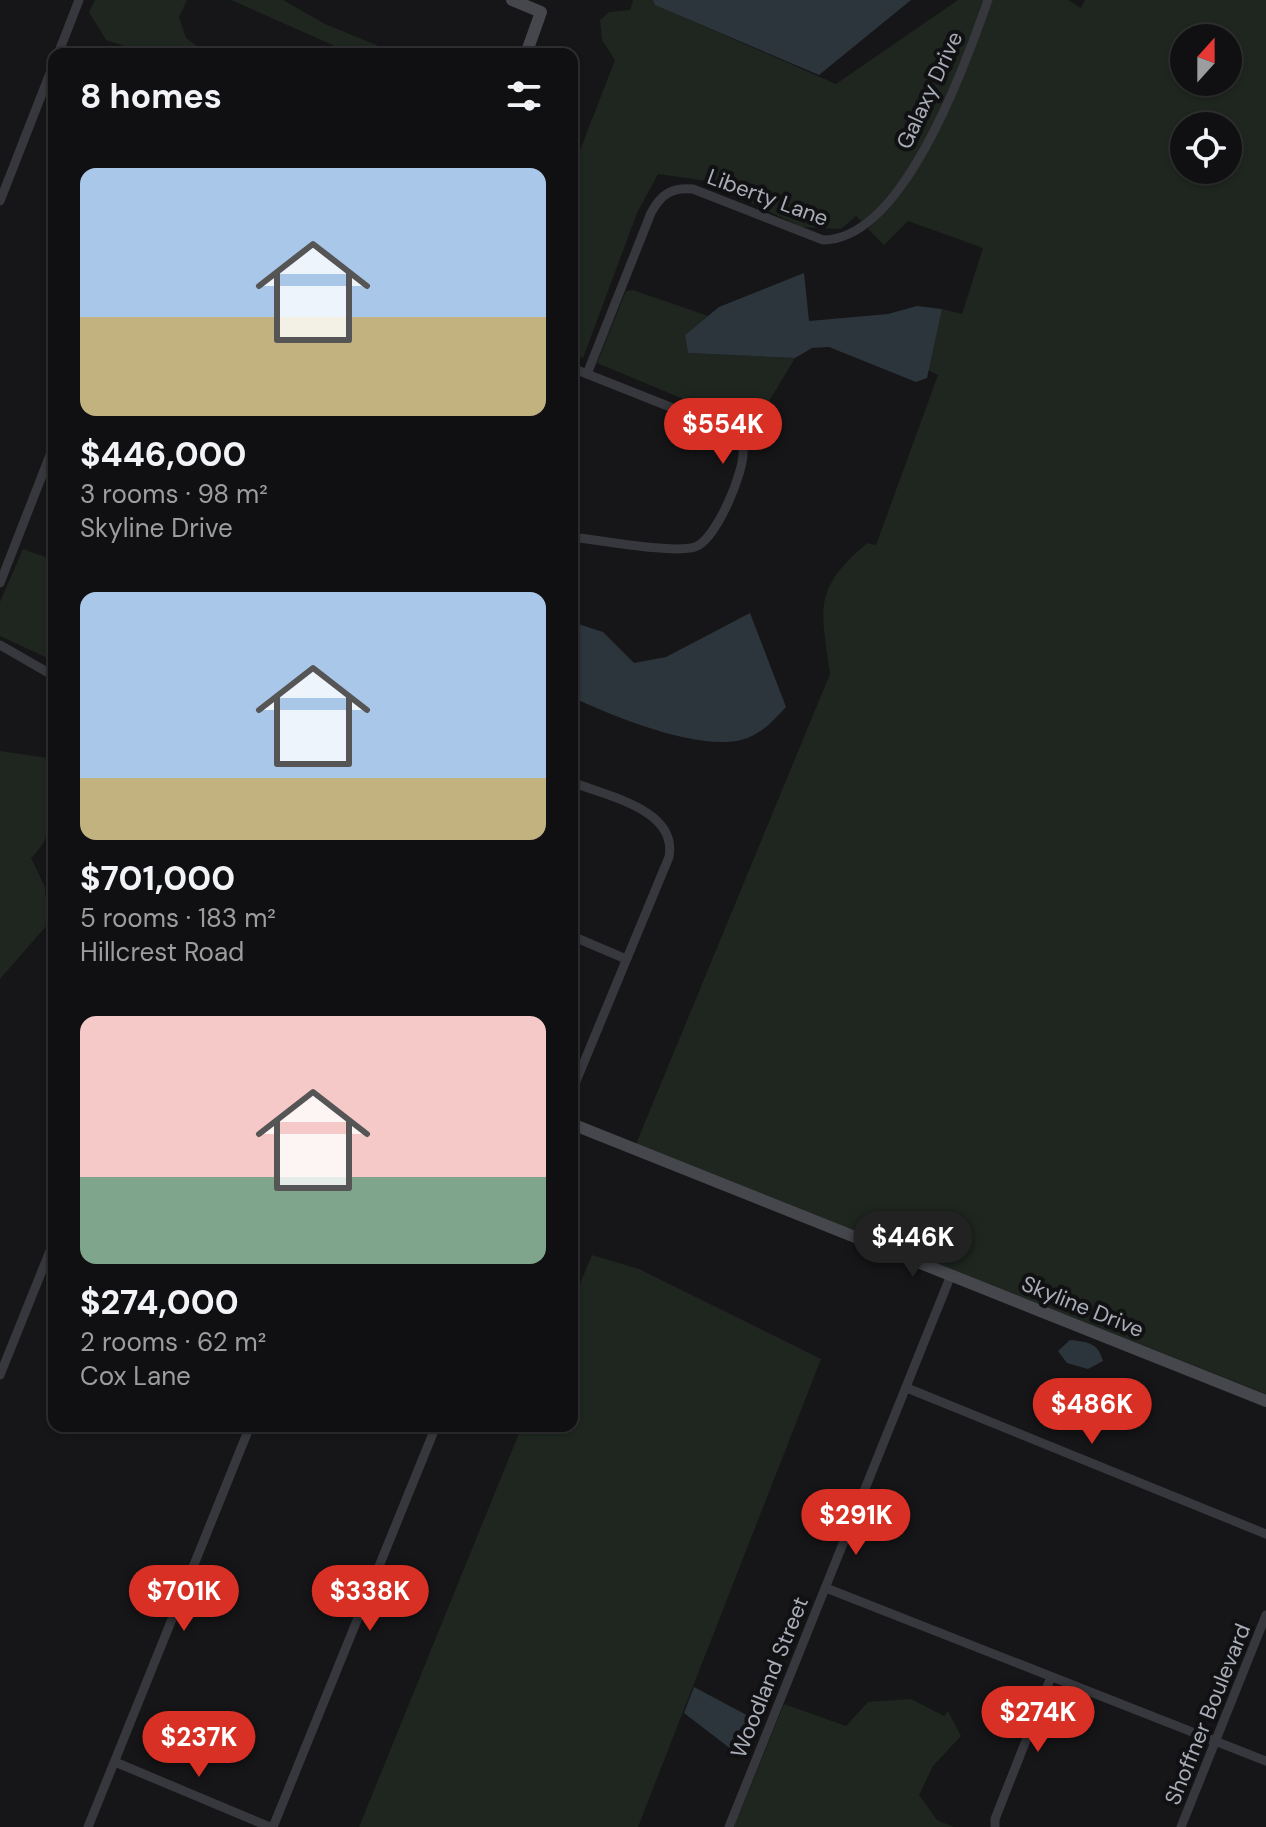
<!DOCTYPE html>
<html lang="en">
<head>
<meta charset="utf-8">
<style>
	:root { --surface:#101012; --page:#19191b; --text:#f1f3f6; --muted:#9c9d9f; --line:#303032; --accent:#d93025 }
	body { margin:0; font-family:"DM Sans",sans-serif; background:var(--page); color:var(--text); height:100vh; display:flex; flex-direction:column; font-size:30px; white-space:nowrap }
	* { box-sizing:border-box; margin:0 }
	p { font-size:26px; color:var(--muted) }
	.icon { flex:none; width:44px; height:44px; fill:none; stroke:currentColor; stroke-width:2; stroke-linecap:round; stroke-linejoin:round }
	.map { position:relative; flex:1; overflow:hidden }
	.panel { position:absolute; left:48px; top:48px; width:530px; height:1384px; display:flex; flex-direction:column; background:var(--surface); border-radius:16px; box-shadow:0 2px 6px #0004,0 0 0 2px var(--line) }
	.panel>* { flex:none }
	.needle { width:52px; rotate:21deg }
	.controls { position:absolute; left:1170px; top:24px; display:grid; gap:16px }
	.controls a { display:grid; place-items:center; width:72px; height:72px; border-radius:50%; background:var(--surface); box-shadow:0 2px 6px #0004,0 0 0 2px var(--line); font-size:40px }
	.price { position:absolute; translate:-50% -68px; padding:0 18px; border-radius:28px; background:var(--accent); color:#fff; font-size:26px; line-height:52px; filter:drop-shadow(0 2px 4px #0008) }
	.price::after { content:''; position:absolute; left:50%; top:48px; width:24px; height:18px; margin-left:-12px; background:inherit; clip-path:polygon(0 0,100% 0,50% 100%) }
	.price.selected { background:#222; color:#fff }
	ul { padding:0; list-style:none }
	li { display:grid; align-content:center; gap:16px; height:424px; padding:0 32px }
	li span { display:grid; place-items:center; height:248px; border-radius:16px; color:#555 }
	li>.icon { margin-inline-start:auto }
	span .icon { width:144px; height:144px; fill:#fffc; stroke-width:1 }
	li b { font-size:34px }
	h2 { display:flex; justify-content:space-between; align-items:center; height:96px; padding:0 32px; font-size:34px }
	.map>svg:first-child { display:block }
</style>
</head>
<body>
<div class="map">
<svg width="1266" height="1827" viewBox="0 0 1266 1827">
	<rect width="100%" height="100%" fill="#161618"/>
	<path fill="#1e261f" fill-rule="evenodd" d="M95,0H187L179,17L186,38L199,48L194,54H149L106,40L89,12Z
		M231,0H283L325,24L398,54H333L335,46Z
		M633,0H653L656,5L836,84L958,0H983C956,76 925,168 862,222L856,216L841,229L801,227L707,181L658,174L637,213L583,358L572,353V171L615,60L602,40L600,20L609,12L630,10Z
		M992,0H1068L1081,8L1085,0H1266V1394L636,1144L830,674C821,608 812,590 867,543L876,545L938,375L928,370L942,309L962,314L983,248L908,221L884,245L868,229L889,208L971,57ZM1184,38H1228V82H1184ZM1184,126H1228V170H1184Z
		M633,290L708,316L685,335L688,353L795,358L753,428L597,363L626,291Z
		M23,549L54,560V661L0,636V602Z
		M0,751L54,759C54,794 59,833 31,858L45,887L48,924L0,979Z
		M592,1255L639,1269L821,1359L638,1827H359L522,1426H572V1303Z
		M911,1699L944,1716L948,1711L961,1736L933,1766L919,1795L937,1820L954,1827H734L784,1704L846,1726L868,1702Z"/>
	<path fill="#2c353c" d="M653,0H911L819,75L655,5Z
		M804,273L809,321L888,314L917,306L942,309L927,378L916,382L829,347L812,348L795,358L688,353L685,335L719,307Z
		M750,613L786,707C773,721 761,735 741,740C697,751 612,716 572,697V622L603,632L634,663L666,657Z
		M1070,1340C1087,1342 1098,1342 1103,1361L1088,1369L1067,1363L1058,1351Z
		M694,1687L754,1719L750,1748L744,1759L684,1713Z"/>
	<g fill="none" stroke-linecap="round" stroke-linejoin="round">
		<path stroke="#37383d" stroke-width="9" d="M58,54L79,0
			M0,201L54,63
			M572,368L723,428C733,433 741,439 743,450C745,471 716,540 695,547C673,554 599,540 572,537
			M587,374L651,213C661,194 672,187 693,189L823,240C904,240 965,64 988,0
			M0,583L54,445
			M0,645L54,676
			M572,782C606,796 678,809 669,857L572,1091
			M572,936L626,959
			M0,1375L54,1241
			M907,1388L1266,1534
			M826,1588L1266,1761
			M115,1762L270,1827
			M88,1827L250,1426
			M273,1827L436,1426
			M729,1827L951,1275
			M995,1827V1819L1051,1677
			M1181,1827L1266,1615"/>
		<path stroke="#45474d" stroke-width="12" d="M512,0L541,12L526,54
			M572,1124L1266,1401"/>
	</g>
	<g text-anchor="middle" stroke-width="8" stroke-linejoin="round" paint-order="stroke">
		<g font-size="22" fill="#a8adb8" stroke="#111113">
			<text transform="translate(929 90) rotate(-65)" y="8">Galaxy Drive</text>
			<text transform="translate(768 197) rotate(20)" y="8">Liberty Lane</text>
			<text transform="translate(1083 1306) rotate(22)" y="8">Skyline Drive</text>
			<text transform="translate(769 1677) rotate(-68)" y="8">Woodland Street</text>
			<text transform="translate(1207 1714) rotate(-68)" y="8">Shoffner Boulevard</text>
		</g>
	</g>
</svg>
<div class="controls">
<a><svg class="needle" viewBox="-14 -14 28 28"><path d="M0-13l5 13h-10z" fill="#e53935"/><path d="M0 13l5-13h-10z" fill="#9c9d9f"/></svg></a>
<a><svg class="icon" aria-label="locate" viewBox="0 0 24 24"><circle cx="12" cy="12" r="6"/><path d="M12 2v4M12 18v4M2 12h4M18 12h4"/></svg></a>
</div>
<b class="price" style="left:723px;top:466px">$554K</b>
<b class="price selected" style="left:913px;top:1279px">$446K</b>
<b class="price" style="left:1092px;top:1446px">$486K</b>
<b class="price" style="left:856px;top:1557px">$291K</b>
<b class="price" style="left:184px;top:1633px">$701K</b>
<b class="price" style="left:370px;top:1633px">$338K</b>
<b class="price" style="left:1038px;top:1754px">$274K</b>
<b class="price" style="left:199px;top:1779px">$237K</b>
<section class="panel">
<h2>8 homes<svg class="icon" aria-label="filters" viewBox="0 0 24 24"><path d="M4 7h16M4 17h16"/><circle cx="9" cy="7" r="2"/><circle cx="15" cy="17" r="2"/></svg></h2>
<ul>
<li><span style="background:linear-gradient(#a9c7e8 60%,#c2b280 0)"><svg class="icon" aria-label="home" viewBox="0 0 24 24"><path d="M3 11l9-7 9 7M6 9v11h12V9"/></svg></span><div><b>$446,000</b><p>3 rooms · 98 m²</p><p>Skyline Drive</p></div></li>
<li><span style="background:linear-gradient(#a9c7e8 75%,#c2b280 0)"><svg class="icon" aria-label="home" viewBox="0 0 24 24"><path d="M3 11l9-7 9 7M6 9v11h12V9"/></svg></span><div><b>$701,000</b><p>5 rooms · 183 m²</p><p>Hillcrest Road</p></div></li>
<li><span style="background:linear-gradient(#f6c9c9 65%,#7fa58c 0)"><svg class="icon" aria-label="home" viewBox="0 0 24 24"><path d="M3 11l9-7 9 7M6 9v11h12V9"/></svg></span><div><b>$274,000</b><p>2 rooms · 62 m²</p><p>Cox Lane</p></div></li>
</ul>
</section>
</div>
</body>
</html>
